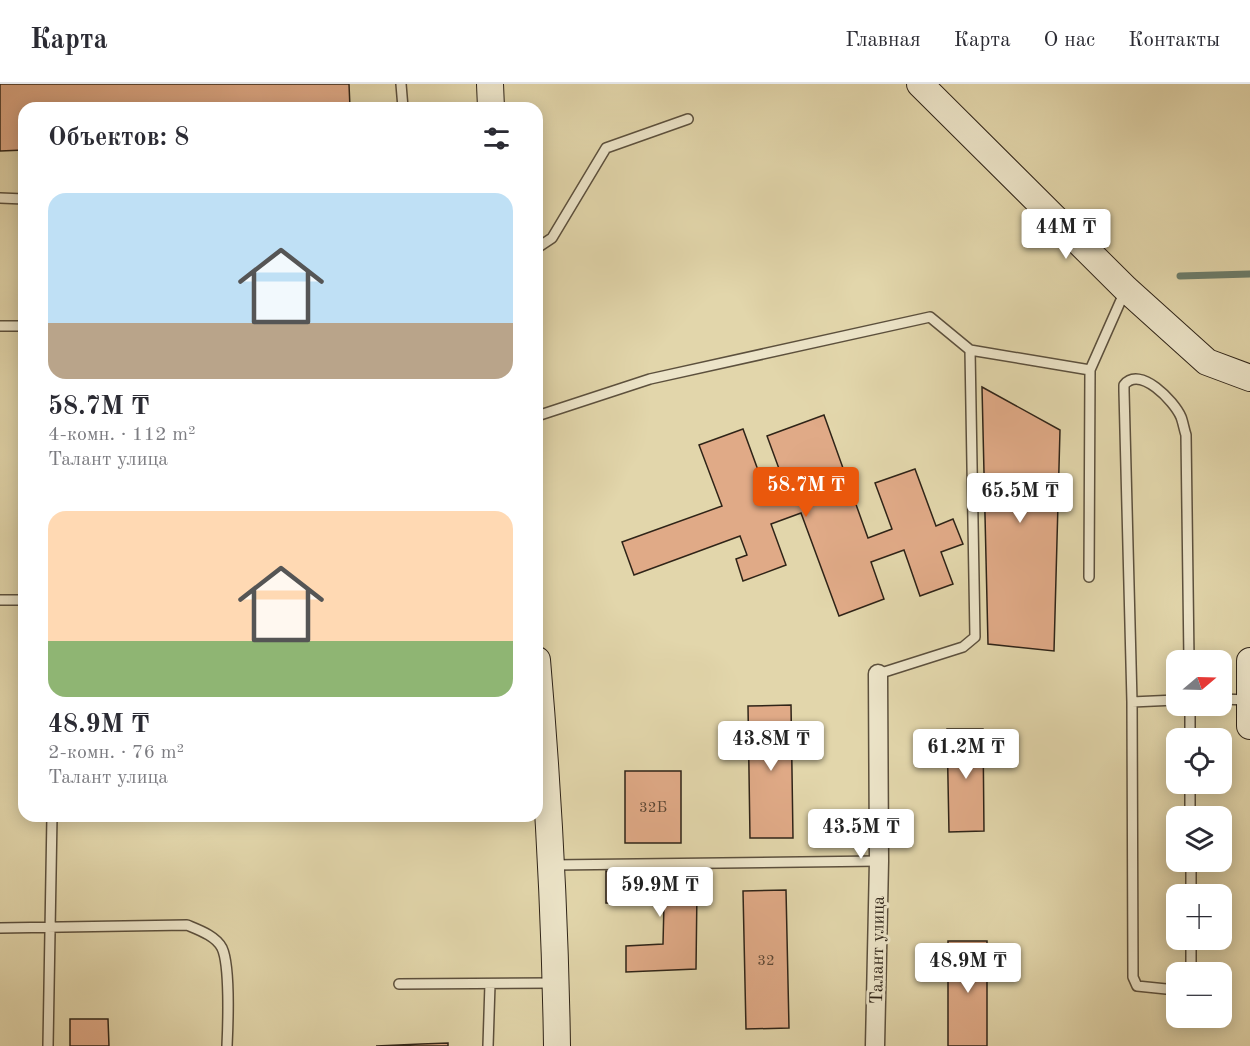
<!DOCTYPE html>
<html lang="ru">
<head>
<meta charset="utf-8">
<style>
	:root { --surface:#fff; --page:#f2f2f3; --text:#2b2b33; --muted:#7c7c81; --line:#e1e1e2; --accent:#ea580c }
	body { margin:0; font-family:"Old Standard TT",serif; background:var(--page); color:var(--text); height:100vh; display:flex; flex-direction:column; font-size:22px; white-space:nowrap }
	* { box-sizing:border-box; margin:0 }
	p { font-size:20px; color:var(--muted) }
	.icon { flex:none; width:33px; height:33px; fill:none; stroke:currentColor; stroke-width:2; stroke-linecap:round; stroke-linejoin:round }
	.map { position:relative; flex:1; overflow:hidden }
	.details { position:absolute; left:18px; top:18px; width:525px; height:720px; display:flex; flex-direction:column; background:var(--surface); border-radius:18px; box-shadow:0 3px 15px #0003 }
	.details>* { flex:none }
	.needle { width:39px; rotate:71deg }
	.buttons { position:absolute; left:1166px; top:566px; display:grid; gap:12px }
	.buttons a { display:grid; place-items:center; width:66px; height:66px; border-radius:12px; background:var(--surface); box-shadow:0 3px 15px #0003; font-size:30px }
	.price { position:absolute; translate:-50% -51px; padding:0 14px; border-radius:6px; background:#fff; color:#222; font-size:20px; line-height:39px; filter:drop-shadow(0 2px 3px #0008) }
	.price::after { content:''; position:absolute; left:50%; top:36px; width:18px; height:14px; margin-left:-9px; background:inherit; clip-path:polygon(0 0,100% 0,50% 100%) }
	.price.selected { background:var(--accent); color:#fff }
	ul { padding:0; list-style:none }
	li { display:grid; align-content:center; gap:12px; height:318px; padding:0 30px }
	li span { display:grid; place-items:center; height:186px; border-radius:18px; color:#555 }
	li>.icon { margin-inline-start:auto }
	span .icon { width:108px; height:108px; fill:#fffc; stroke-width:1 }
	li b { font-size:26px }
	h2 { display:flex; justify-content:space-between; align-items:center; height:72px; padding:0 30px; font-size:26px }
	header { display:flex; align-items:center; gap:36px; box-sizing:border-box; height:84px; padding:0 30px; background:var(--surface); border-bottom:2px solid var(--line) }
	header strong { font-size:28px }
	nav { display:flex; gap:33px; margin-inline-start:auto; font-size:21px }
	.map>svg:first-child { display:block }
</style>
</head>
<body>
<header>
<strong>Карта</strong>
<nav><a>Главная</a><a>Карта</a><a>О нас</a><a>Контакты</a></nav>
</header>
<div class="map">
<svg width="1250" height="962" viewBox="0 0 1250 962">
	<rect width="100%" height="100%" fill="#e2d6ab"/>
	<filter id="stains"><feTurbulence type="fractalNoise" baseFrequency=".00333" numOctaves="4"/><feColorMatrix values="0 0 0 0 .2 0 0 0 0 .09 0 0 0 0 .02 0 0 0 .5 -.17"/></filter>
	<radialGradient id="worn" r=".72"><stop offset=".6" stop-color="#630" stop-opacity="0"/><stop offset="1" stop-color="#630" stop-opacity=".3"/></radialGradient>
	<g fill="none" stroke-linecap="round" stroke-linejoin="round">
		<path stroke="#6d7e6c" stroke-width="7" d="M1180,192L1250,190"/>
	</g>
	<path fill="#e0aa87" stroke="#2f2418" stroke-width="1.5" d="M0,0H349L350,24H24V66L0,67Z
		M982,303L1060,346L1054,567L988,560Z
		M824,331L868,454L892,445L875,399L915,385L936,442L953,435L963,460L941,468L953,500L920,512L904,466L871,478L884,515L839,532L801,429L771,440L786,481L743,497L736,475L747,471L740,452L634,491L622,458L722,422L699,361L743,345L766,408L785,401L767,352Z
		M791,621L793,754H750L748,622Z
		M947,645H983L984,747L949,748Z
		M625,687H681V759H625Z
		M606,787L682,789L697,805L696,885L626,888V862L663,860L664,819H606Z
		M786,806L789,944L746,945L743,807Z
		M948,857H987V962H948Z
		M70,935H108L109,962H70Z
		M448,959V962H376L421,960Z"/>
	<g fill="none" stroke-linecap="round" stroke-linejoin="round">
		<g stroke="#5c503d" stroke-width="12">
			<path id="lane" d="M401,0L403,24
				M0,114L24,115
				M537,164L552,154L606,64L688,35
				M0,242H24
				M537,332L650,295L930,233L970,266L1090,286
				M1089,493L1090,286L1125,207
				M0,516H24
				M878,590L963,563L975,553L970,266
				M1221,615L1249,616
				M1132,618L1176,616
				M1190,621V654
				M1190,699V732
				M1191,777V810
				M553,781L879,777
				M0,844L187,841C199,846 216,852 222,864C230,881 228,941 227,962
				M1191,855V888
				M399,900L554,899
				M1176,906L1137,902L1133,893L1132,618L1124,307V301C1140,281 1174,317 1181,333C1183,338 1184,345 1186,351L1189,576
				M48,962L52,732
				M488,962L490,900"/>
		</g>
		<g stroke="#5c503d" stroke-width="21">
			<path id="street" d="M875,962L879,777L878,590"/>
		</g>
		<g stroke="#2f2418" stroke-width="28">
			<path id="secondary" d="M490,0L491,24
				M920,0L1126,205L1207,278L1250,294
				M537,576C548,704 555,833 557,962
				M1250,577V642"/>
		</g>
		<use href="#lane" stroke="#ece4c8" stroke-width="9"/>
		<use href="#street" stroke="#ece4c8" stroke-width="18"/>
		<use href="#secondary" stroke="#ece4c8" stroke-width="26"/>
	</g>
	<g text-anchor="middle" stroke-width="6" stroke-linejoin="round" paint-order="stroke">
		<g font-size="15" fill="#5b4634">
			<text x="653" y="728">32Б</text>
			<text x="766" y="881">32</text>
		</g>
		<g font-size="18" fill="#2f2418" stroke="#ece4c8">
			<text transform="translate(877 866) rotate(-89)" y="6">Талант улица</text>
		</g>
	</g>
	<rect width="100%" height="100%" filter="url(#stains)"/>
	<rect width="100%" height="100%" fill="url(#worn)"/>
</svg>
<div class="buttons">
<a><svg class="needle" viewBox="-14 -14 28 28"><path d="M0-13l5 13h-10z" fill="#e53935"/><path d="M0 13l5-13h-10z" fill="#7c7c81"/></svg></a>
<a><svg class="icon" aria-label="locate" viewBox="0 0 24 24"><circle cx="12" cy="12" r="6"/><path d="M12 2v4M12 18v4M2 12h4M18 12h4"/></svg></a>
<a><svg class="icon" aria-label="layers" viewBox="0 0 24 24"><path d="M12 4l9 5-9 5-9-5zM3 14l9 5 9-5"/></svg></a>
<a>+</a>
<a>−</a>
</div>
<b class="price" style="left:1066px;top:176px">44M ₸</b>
<b class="price selected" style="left:806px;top:434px">58.7M ₸</b>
<b class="price" style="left:1020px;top:440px">65.5M ₸</b>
<b class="price" style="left:771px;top:688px">43.8M ₸</b>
<b class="price" style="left:966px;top:696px">61.2M ₸</b>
<b class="price" style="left:861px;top:776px">43.5M ₸</b>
<b class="price" style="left:660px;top:834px">59.9M ₸</b>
<b class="price" style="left:968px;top:910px">48.9M ₸</b>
<section class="details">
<h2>Объектов: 8<svg class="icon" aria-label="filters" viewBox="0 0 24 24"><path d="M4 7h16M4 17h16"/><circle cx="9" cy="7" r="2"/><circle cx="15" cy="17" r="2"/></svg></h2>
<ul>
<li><span style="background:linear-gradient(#bfe0f5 70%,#b9a48a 0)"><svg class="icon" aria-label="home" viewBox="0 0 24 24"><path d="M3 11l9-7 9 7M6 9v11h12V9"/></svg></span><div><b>58.7M ₸</b><p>4-комн. · 112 m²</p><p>Талант улица</p></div></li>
<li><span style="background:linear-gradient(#ffd9b3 70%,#8fb573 0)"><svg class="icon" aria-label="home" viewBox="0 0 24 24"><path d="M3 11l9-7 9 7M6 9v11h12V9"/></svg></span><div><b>48.9M ₸</b><p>2-комн. · 76 m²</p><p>Талант улица</p></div></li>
</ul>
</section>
</div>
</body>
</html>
